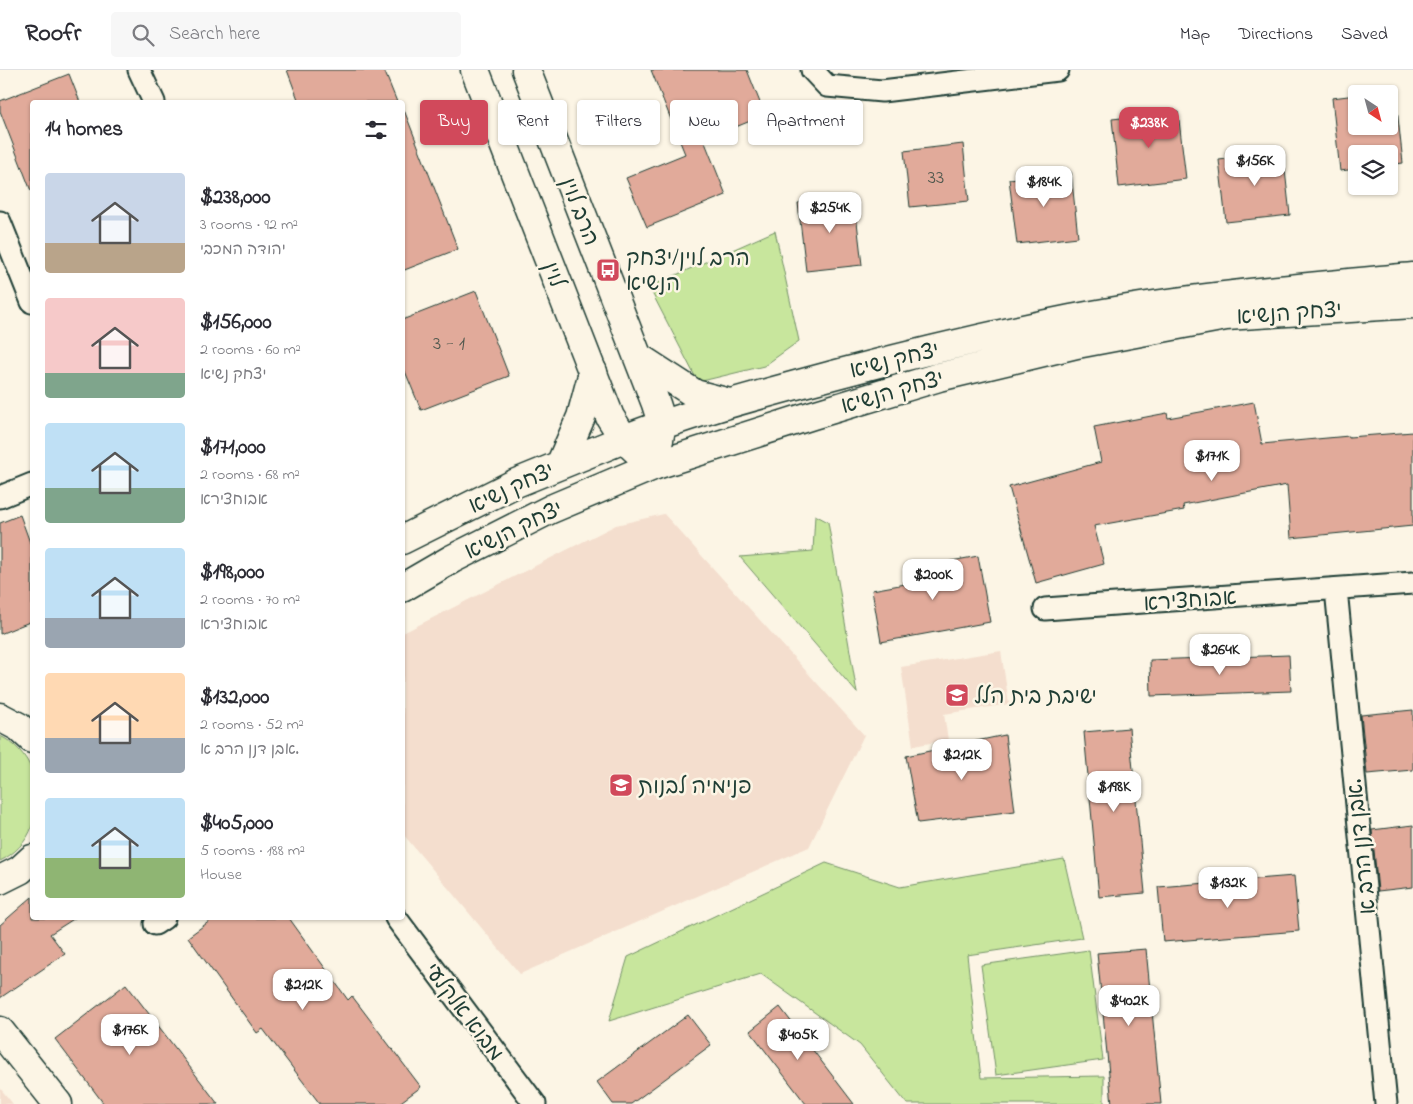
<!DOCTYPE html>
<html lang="en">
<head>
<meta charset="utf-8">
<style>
	:root { --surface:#fff; --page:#f7f7f7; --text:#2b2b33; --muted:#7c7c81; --line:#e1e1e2; --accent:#d1495b }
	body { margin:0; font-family:"Indie Flower","Playpen Sans Hebrew",sans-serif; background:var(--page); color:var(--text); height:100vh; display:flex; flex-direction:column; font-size:19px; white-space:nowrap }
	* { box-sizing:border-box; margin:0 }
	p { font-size:16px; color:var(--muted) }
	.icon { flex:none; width:28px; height:28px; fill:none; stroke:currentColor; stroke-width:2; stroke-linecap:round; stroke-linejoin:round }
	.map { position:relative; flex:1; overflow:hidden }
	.side { position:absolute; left:30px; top:30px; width:375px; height:820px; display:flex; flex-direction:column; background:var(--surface); border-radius:5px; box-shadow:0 1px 4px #0004 }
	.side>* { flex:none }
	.banner { position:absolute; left:420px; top:30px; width:475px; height:45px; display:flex; gap:10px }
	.needle { width:32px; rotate:144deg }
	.fabs { position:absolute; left:1348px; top:15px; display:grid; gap:10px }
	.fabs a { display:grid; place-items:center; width:50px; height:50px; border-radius:5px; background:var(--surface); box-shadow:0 1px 4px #0004; font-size:25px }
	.price { position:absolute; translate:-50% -42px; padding:0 11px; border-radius:10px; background:#fff; color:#222; font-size:16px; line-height:32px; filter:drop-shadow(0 1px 2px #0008) }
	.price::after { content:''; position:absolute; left:50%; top:30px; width:15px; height:11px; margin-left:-8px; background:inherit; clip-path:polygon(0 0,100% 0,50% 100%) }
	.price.active { background:var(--accent); color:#fff }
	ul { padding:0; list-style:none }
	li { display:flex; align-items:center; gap:15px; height:125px; padding:0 15px }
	li span { display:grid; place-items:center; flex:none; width:140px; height:100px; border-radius:5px; color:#555 }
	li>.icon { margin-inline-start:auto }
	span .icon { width:60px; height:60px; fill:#fffc; stroke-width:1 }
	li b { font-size:21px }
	h2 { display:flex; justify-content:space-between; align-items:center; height:60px; padding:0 15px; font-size:21px }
	.tag { padding:0 18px; border-radius:5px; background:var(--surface); box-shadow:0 1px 4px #0004; font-size:18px; line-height:45px }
	.tag.active { background:var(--accent); color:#fff }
	header { display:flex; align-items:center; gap:30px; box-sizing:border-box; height:70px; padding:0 25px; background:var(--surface); border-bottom:1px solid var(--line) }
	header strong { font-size:24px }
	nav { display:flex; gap:28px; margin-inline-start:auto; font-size:18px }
	.search { width:350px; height:45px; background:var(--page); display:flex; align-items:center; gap:12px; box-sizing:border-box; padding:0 18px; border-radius:5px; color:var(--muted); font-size:19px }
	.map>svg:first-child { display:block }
</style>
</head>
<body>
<header>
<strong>Roofr</strong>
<div class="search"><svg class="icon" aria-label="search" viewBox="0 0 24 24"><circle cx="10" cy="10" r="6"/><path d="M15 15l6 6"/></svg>Search here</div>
<nav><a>Map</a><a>Directions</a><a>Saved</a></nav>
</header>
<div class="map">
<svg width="1413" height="1034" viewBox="0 0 1413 1034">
	<rect width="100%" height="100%" fill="#fcf5e5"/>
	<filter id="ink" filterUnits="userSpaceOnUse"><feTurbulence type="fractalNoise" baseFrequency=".02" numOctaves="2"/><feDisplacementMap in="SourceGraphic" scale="10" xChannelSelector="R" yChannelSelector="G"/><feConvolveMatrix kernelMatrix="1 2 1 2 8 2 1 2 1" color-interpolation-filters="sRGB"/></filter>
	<g filter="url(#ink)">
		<path fill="#f4dece" d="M664,444L864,665L809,777L520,904L403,764V563L616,455Z
			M1001,581L1009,634L944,644L948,670L913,676L901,597Z
			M0,1018L13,1034H0Z"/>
		<path fill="#c8e69d" stroke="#749268" d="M775,161L799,271L764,296L698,312L649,217Z
			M815,445L828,452L857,623L740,487L813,481Z
			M0,666C14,672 27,686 32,701C32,713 35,746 32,756C28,771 13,785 0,791Z
			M1064,789L1082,868L967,885L981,1008L1104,1006V1034H907L860,975L761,904L609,951L628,887L826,793L900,817Z
			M1089,880L1103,990L996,1005L981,895Z"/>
		<path fill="#e1aa9a" stroke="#1f3d34" d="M287,0H384L397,32H299Z
			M651,0H747L765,45L704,70L726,125L647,157L626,108L685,84Z
			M69,4L80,32H32V120L31,121L0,41V31Z
			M1395,20L1403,93L1389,95V84H1356V99L1340,101L1332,28L1356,25V56H1389V24H1368Z
			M402,40H404L458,179L402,201Z
			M1178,42L1186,109L1119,117L1112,49Z
			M963,74L969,131L910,137L904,81Z
			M1283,82L1290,145L1226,152L1219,90Z
			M1071,102L1078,167L1017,174L1009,109Z
			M854,126L862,195L806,201L798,133Z
			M476,221L509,306L421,340L402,294V250Z
			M1254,332L1262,374L1349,366V367L1413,362V456L1291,468L1287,415L1183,435L1184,440L1094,456L1104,494L1036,513L1009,417L1101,392L1094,357L1167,343L1168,348Z
			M20,445L32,478V551L0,564V453Z
			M978,486L990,552L881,572L872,520L922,511L920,497Z
			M1289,585L1291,621L1151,626L1150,590Z
			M1413,640V700L1367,704L1361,645Z
			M1129,658L1145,823L1099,827L1084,662Z
			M1005,665L1015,741L918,753L906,686Z
			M1413,755V817L1378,821L1372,760Z
			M1294,806L1299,861L1163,872L1158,817Z
			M32,827V848H75L50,864L65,884L0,928V855Z
			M214,848H289L348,930L352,926L421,1017L398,1034H320L263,959L257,963L188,867Z
			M1146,879L1161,1034H1112L1097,883Z
			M126,914L163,962L218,1034H104L55,969Z
			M780,937L854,1034H806L750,961Z
			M688,945L711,975L631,1034H613L597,1012Z"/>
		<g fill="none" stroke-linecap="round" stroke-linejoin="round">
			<g stroke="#1f3d34" stroke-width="25">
				<path id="minor" d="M139,0L154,32
					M812,0L827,16L882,21L1058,0
					M0,152L32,232
					M0,427L32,414
					M1336,519L1386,1034
					M1045,539L1413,513
					M396,848L535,1034
					M155,854L164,848"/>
			</g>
			<g stroke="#1f3d34" stroke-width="31">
				<path id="tertiary" d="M560,395L581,347L593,302
					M402,470L516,413L624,369
					M402,518L452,489L551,439L653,396
					M0,647L19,657L32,669
					M0,810L20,800L32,789
					M0,961L58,1034"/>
			</g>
			<g stroke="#1f3d34" stroke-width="31">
				<path id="secondary" d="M475,0L610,347L624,369L638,382
					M526,0L656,334L662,353L659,370
					M638,287L695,324L730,333
					M624,369C692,342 763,324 833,305C912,284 991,265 1071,249C1184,227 1299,218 1413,207
					M653,396L813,345L939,307L1077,274L1226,246L1413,234"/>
			</g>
			<use href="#minor" stroke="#fcf5e5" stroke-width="21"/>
			<use href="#tertiary" stroke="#fcf5e5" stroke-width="28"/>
			<use href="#secondary" stroke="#fcf5e5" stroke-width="28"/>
		</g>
	</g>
	<defs>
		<g id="bus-square" transform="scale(1.25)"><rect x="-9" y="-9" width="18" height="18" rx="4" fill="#d1495b" stroke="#fcf5e5"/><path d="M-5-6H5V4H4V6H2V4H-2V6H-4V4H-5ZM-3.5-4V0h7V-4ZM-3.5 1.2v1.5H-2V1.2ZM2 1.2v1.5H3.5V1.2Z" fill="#fff"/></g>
		<g id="school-square" transform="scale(1.25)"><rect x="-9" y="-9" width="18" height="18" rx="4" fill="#d1495b" stroke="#fcf5e5"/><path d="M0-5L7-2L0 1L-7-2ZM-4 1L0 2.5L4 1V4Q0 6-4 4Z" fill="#fff"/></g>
	</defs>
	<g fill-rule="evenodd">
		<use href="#bus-square" x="608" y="200"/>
		<use href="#school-square" x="957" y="625"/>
		<use href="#school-square" x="621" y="715"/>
	</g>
	<g text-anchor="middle" stroke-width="5" stroke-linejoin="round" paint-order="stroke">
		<g font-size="20" fill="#50584e">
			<text x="936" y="113">33</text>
			<text x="449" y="279">3 - 1</text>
		</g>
		<g font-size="22" fill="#1f3d34" stroke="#fcf5e5">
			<text transform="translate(581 141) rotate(69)" y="8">הרב לוין</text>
			<text transform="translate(555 204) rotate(69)" y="8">לוין</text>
			<text transform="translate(1289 242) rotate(-4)" y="8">יצחק הנשיא</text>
			<text transform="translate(894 289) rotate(-14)" y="8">יצחק נשיא</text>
			<text transform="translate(892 321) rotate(-16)" y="8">יצחק הנשיא</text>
			<text transform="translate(511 417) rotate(-25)" y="8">יצחק נשיא</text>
			<text transform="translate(513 459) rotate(-26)" y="8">יצחק הנשיא</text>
			<text transform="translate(1190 529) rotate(-4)" y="8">אבוחצירא</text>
			<text transform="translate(1360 777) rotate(-96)" y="8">אבן דנן הרב א.</text>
			<text transform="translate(465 941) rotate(53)" y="8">מבוא אלקלעי</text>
		</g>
		<g font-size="22" fill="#1f3d34" stroke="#fcf5e5" text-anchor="start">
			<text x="626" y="195">הרב לוין/יצחק<tspan x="626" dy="25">הנשיא</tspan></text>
			<text x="974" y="633">ישיבת בית הלל</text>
			<text x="638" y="723">פנימיה לבנות</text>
		</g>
	</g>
</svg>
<div class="fabs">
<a><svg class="needle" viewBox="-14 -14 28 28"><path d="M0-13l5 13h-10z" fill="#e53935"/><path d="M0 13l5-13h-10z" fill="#7c7c81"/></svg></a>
<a><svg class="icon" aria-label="layers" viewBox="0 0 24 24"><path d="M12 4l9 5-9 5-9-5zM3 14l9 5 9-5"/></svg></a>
</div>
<b class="price active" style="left:1149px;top:79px">$238K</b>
<b class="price" style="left:1255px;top:117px">$156K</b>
<b class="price" style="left:1044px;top:138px">$184K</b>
<b class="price" style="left:830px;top:164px">$254K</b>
<b class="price" style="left:1212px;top:412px">$171K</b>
<b class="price" style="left:933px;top:531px">$200K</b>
<b class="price" style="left:1220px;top:606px">$264K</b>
<b class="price" style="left:962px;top:711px">$212K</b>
<b class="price" style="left:1114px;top:743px">$198K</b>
<b class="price" style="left:1228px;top:839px">$132K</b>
<b class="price" style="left:303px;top:941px">$212K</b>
<b class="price" style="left:1129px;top:957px">$402K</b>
<b class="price" style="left:130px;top:986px">$176K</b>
<b class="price" style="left:798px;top:991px">$405K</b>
<div class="banner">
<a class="tag active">Buy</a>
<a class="tag">Rent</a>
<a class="tag">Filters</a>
<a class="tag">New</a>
<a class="tag">Apartment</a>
</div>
<section class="side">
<h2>14 homes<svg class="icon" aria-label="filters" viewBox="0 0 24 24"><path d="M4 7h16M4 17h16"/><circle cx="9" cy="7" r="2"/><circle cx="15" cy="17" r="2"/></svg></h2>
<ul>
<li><span style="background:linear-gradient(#c9d6e8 70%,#b9a48a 0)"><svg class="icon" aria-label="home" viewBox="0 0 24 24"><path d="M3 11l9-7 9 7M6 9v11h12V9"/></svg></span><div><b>$238,000</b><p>3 rooms · 92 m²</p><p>יהודה המכבי</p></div></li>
<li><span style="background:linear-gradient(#f6c9c9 75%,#7fa58c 0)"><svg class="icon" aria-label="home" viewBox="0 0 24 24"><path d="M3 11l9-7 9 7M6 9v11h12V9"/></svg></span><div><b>$156,000</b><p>2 rooms · 60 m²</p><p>יצחק נשיא</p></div></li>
<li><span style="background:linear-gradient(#bfe0f5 65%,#7fa58c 0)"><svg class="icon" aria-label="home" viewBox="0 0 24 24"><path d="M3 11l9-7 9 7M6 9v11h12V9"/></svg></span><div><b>$171,000</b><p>2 rooms · 68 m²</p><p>אבוחצירא</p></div></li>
<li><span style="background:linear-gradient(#bfe0f5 70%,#9aa5b1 0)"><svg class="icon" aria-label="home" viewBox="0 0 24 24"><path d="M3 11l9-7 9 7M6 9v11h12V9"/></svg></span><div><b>$198,000</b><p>2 rooms · 70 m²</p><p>אבוחצירא</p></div></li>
<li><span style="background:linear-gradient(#ffd9b3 65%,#9aa5b1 0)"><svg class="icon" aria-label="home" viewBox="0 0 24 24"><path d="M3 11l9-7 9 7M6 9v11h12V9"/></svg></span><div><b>$132,000</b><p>2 rooms · 52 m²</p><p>אבן דנן הרב א.</p></div></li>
<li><span style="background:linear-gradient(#bfe0f5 60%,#8fb573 0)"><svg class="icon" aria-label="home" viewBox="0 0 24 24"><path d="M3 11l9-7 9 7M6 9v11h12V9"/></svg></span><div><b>$405,000</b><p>5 rooms · 188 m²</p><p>House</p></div></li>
</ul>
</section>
</div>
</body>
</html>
